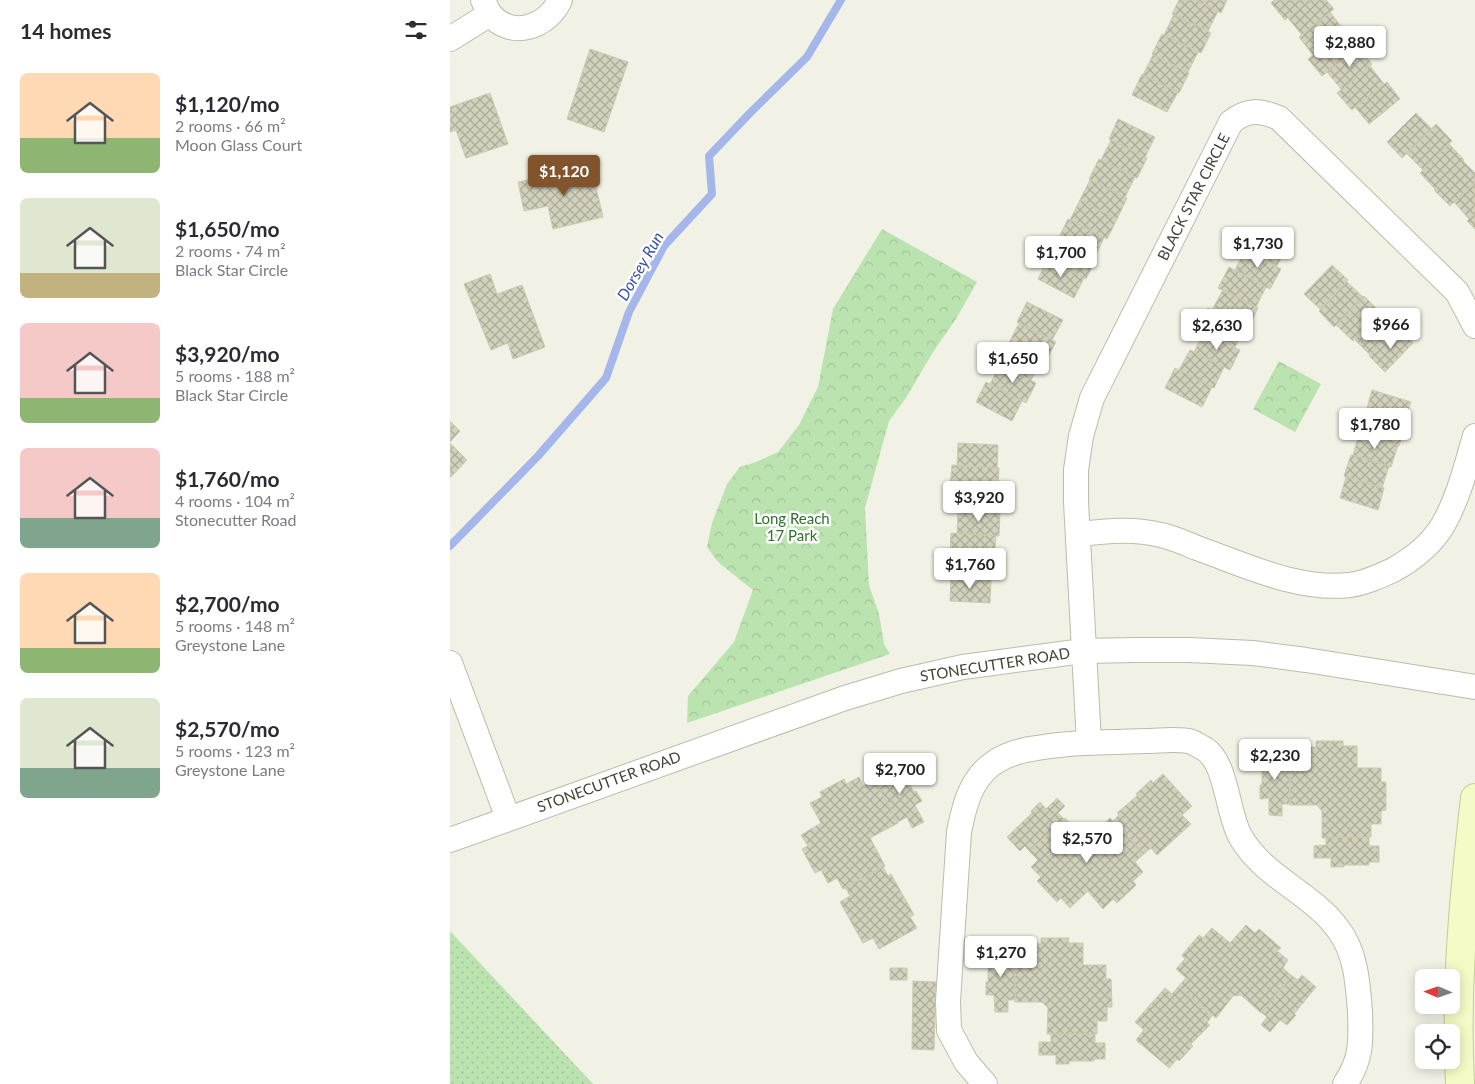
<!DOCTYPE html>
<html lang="en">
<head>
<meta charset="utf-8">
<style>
	:root { --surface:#fff; --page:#f7f7f7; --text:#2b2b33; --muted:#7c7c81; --accent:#81542c }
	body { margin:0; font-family:Lato,sans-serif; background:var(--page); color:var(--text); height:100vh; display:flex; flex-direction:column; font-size:19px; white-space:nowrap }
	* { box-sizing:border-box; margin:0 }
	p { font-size:16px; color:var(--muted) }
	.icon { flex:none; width:28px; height:28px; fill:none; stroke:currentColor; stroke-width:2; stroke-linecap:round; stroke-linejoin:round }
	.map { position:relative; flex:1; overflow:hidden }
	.side { display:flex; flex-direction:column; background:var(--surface); width:450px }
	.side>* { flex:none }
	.needle { width:32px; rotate:272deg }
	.controls { position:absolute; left:965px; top:969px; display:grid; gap:10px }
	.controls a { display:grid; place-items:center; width:45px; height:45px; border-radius:8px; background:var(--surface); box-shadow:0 2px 12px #0003; font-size:25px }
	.price { position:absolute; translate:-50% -42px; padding:0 11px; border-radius:5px; background:#fff; color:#222; font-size:16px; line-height:32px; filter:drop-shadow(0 1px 2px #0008) }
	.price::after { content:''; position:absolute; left:50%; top:30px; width:15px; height:11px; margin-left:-8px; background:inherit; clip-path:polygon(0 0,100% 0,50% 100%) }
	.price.on { background:var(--accent); color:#fff }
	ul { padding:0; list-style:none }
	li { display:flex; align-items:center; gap:15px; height:125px; padding:0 20px }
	li span { display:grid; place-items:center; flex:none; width:140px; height:100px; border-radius:8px; color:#555 }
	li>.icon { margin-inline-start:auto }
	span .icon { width:60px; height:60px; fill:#fffc; stroke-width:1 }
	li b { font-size:21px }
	h2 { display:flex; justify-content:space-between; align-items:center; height:60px; padding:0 20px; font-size:21px }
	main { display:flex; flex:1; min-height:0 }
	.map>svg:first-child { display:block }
</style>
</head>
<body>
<main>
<section class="side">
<h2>14 homes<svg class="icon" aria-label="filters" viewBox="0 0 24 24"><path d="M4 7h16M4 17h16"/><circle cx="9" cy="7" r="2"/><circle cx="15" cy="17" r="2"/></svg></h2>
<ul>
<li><span style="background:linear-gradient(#ffd9b3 65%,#8fb573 0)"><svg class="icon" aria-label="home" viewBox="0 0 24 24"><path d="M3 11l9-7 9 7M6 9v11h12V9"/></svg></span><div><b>$1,120/mo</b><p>2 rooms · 66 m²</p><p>Moon Glass Court</p></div></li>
<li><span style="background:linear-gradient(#dfe7d0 75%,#c2b280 0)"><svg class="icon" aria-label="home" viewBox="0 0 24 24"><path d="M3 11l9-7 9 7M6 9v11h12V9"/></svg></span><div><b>$1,650/mo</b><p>2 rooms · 74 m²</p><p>Black Star Circle</p></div></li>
<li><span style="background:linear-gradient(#f6c9c9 75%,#8fb573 0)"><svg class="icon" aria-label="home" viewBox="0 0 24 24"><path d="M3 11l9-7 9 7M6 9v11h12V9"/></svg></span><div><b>$3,920/mo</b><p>5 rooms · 188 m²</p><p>Black Star Circle</p></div></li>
<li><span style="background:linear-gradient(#f6c9c9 70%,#7fa58c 0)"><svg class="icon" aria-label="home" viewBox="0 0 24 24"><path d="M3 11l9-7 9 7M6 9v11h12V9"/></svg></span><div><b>$1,760/mo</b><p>4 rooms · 104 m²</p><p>Stonecutter Road</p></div></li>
<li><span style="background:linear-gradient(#ffd9b3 75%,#8fb573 0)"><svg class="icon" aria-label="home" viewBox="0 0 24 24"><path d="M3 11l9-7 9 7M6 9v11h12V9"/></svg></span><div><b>$2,700/mo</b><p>5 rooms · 148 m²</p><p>Greystone Lane</p></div></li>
<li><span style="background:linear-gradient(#dfe7d0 70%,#7fa58c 0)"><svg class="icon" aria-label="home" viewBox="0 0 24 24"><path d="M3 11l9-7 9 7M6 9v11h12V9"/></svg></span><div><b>$2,570/mo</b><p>5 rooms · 123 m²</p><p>Greystone Lane</p></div></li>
</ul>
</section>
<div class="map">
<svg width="1025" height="1084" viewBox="0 0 1025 1084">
	<defs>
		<pattern id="grass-dots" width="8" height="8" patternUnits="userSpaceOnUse" patternTransform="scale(1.25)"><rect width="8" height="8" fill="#bbe3b0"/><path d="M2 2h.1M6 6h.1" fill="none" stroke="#a2c498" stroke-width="1.8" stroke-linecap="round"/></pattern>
		<pattern id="forest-crowns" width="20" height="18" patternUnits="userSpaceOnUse" patternTransform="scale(1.25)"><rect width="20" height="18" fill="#bbe3b0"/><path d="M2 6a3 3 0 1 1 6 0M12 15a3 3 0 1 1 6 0" fill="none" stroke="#a2c498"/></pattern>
		<pattern id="building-cross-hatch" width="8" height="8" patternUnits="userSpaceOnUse" patternTransform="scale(1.25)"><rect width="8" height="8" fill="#d2d1bc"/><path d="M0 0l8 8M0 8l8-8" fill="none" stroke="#acab9a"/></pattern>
	</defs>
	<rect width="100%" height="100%" fill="#f1f1e5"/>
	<path fill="url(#grass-dots)" d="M0,931L143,1084H0Z"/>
	<path fill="url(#forest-crowns)" d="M432,229L527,282L506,319L483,352L456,398L439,421L415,508L419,585L429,614L434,644L440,654L237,723L238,696L284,642L303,590L268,562L257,547L262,523L277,484L290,467L306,462L328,452L349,425L368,387L383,309Z
		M829,361L871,384L845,432L803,409Z"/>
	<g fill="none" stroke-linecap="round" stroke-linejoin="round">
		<path stroke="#a5b6eb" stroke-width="8" d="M0,546L88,456L156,378L179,312L214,246L262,194L259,156L300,113L357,57L391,0"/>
	</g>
	<path fill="url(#building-cross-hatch)" stroke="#cccbaf" d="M729,0H746L768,11L758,31L722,14Z
		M746,0H777L771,13Z
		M824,0H859L835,20L821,3Z
		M859,0H876L884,9L852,35L838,18Z
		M880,12L894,30L863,55L849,37Z
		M724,14L761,33L751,53L714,35Z
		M891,32L905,50L872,76L858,59Z
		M712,34L748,52L738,72L702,54Z
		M908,47L922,64L892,90L877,72Z
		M140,49L178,62L154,132L117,119Z
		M703,55L739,73L729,93L693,75Z
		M920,66L934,84L902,110L887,93Z
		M692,74L728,92L717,112L682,95Z
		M937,82L950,99L919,124L905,107Z
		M40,93L58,144L16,158L6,130L0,132V107Z
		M966,113L982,129L952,158L937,142Z
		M668,119L705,137L695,157L659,139Z
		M986,124L1002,141L973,170L957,154Z
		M661,140L697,158L687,178L651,160Z
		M999,144L1014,160L985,189L970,173Z
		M649,159L685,177L675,197L639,179Z
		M1013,161L1025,173V182L1000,206L984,190Z
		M141,166L153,217L103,229L98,206L74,211L68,182Z
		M640,180L677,198L667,219L630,200Z
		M1025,182V213L1019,219L1004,202Z
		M630,200L667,219L657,239L620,220Z
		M1025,213V229L1017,221Z
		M618,219L654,238L644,258L608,239Z
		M802,228L837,246L827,266L792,249Z
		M609,240L646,259L636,279L599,260Z
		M795,250L831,269L820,289L785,270Z
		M598,259L634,278L624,298L588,279Z
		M882,265L898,280L870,309L854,294Z
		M779,267L816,287L806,307L768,288Z
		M40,274L47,294L72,285L95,347L63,359L58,343L41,350L14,284Z
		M897,282L913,297L884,327L869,311Z
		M773,290L808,308L798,328L762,310Z
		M914,296L930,312L903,341L886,325Z
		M577,302L613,320L602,340L567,322Z
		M758,308L795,327L785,347L748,328Z
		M932,309L949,325L920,355L904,339Z
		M569,323L606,342L595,362L559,343Z
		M947,327L963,343L935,372L919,356Z
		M754,332L790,350L780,370L744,352Z
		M557,342L592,360L581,380L546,362Z
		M740,350L774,367L764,388L729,370Z
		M551,364L586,383L576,403L540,384Z
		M725,368L762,387L752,407L715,388Z
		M536,382L572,401L562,421L526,402Z
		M922,390L961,402L954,424L916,412Z
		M912,411L956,424L949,446L905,432Z
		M0,421L10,431L0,442Z
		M909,434L948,445L941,467L903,455Z
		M0,443L17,460L0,478Z
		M508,443L548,445L547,468L507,466Z
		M901,455L939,466L932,488L894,476Z
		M502,465L549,468L548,491L500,488Z
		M896,477L934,488L928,510L890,498Z
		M506,488L546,490L545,513L505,511Z
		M508,511L550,513L549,536L507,533Z
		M501,533L546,536L544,558L500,556Z
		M505,556L546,558L544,580L503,578Z
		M501,578L541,580L540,603L500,601Z
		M866,741H893V746H907V768H931V782H936V810L931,811V824H921V837L872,838V811L867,805H840V757H851V747H866Z
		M812,750H831V759H840V804H832V816L819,815V798L810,799V785H812Z
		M447,761L464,792L466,791L472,801L465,805L474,822L462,828L457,817L448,822L426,784L435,779L430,770Z
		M713,774L742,806L732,815L741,824L707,855L701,848L694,854L663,821L669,815L667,813L688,795L686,794L701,780L703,783Z
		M409,777L413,786L425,780L448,823L420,838L435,866L393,889L387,878L378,883L371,870L365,873L352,849L358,846L351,835L371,823L360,803L372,797L370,792L394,779L396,784Z
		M607,798L615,806L608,813L614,819L579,851L575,846L570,851L557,837L582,813L581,811L590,802L596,809Z
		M615,818L633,838H641L660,818L694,854L685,862L693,872L683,881L686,885L667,903L663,899L653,909L638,891L620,908L611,898L607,902L587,881L591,877L581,867L588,860L579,851Z
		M876,837H919V846H929V862H919V865H894V867H881V858H864V846L876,845Z
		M433,867L438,876L441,874L464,915L460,917L467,928L429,949L423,938L413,943L390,902L400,896L395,887Z
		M796,925L805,933L809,929L831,948L827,951L838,960L833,968L842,976L811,1013L791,995L783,996L766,1018L728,987L736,978L726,969L735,959L732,955L749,935L753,938L762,928L780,943Z
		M591,938H619L618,943H633V965H656V979H661L662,1007H657V1021H647V1034H597L598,1008L592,1002H565V954H576V944H591Z
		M557,946V956H565V1000H558V1012H545L544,995H536V982H538V947Z
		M440,968H457V980H440Z
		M852,975L866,987L844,1014L846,1015L837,1025L830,1020L820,1032L811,1025L817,1017L811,1012L842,976L848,980Z
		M463,981L486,982L484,1050L462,1049Z
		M728,987L762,1016L757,1023L760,1025L741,1044L743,1046L729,1061L727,1059L719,1068L686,1040L694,1030L685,1022L715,988L722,994Z
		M601,1034H645V1043H655V1059H644V1061H619V1064H606V1055H589V1042H601Z"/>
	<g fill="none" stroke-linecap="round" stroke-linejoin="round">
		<g stroke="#bcbca9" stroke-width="26">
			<path id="street" d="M33,0C35,4 37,10 40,14C61,40 98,27 110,0
				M0,39L40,14
				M629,534C656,531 684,528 711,535C724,538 735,543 747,548C795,565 848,591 900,585C915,583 930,576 943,570C963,559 981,545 993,525C1009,497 1016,466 1025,436
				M0,663L58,818
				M639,743L626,502V470L631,436L642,398L781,122C798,109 810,110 829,118L1007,292L1025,326
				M0,840L395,698L451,681L513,667L633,651L685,650H739L803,653L856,660L1025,687
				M535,1084L516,1062L499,1030L498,1001L509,832C514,807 520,781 541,765C554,755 571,750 587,748C623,742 660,742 696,741C710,741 728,738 742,742C746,744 751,747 755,749C777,764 777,812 790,836C814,878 861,892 888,929C906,952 908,984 910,1012C911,1041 912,1059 895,1084"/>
		</g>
		<g stroke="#c6cb95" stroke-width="30">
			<path id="secondary" d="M1010,1084C1005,989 1014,893 1025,798"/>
		</g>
		<use href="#street" stroke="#fff" stroke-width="24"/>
		<use href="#secondary" stroke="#f5fbc6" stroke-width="28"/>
	</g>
	<g text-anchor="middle" stroke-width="5" stroke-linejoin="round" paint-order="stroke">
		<g font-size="15" fill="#434335" stroke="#fff">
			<text transform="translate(744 197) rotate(-63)" y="5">BLACK STAR CIRCLE</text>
			<text transform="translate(545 665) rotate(-9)" y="5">STONECUTTER ROAD</text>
			<text transform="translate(159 782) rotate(-20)" y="5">STONECUTTER ROAD</text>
		</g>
		<g font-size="15" fill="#2f712d" stroke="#fff">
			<text x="342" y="524">Long Reach<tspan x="342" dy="17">17 Park</tspan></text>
		</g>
		<g font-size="16" font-style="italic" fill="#3650a7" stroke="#fff">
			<text transform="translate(190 266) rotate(-60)" y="6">Dorsey Run</text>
		</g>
	</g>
</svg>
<div class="controls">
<a><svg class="needle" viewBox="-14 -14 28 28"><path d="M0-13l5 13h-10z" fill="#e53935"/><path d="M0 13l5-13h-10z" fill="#7c7c81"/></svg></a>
<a><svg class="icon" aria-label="locate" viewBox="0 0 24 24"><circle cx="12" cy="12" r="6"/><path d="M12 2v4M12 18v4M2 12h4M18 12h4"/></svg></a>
</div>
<b class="price" style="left:900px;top:68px">$2,880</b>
<b class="price on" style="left:114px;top:197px">$1,120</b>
<b class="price" style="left:808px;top:269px">$1,730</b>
<b class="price" style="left:611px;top:278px">$1,700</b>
<b class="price" style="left:941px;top:350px">$966</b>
<b class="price" style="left:767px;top:351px">$2,630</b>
<b class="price" style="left:563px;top:384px">$1,650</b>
<b class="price" style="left:925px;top:450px">$1,780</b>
<b class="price" style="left:529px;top:523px">$3,920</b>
<b class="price" style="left:520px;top:590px">$1,760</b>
<b class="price" style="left:825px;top:781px">$2,230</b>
<b class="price" style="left:450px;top:795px">$2,700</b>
<b class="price" style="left:637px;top:864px">$2,570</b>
<b class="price" style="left:551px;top:978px">$1,270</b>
</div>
</main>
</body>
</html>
